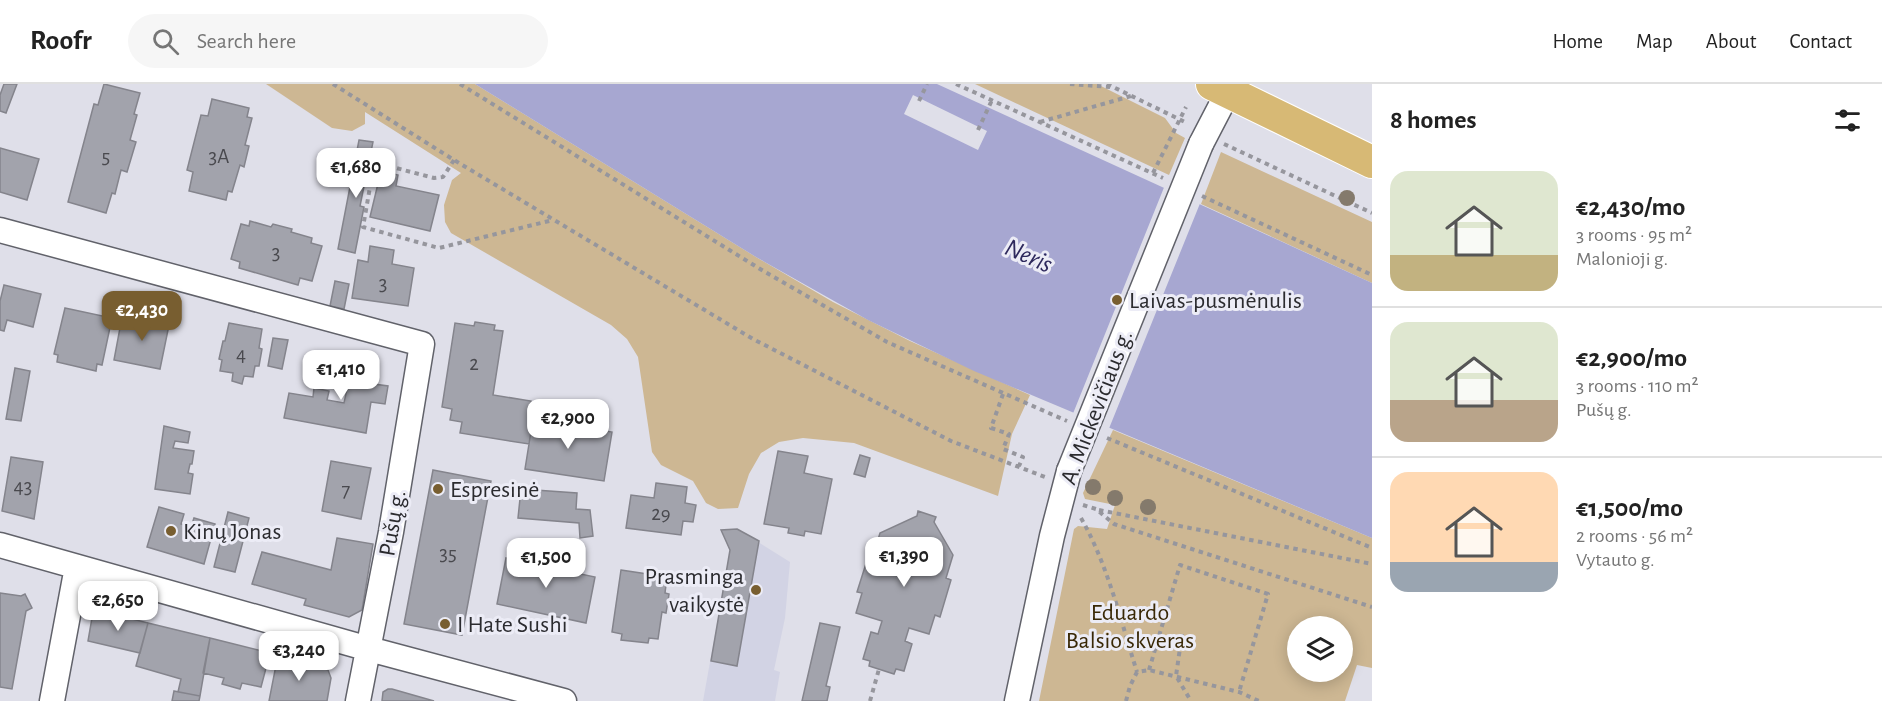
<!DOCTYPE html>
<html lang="en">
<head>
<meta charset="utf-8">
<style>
	:root { --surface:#fff; --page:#f6f6f6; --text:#222; --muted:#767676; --line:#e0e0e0; --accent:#785e30 }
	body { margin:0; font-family:"Alegreya Sans",sans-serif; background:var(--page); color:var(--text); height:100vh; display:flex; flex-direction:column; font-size:22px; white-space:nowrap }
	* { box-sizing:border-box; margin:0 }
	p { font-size:20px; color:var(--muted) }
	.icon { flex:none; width:33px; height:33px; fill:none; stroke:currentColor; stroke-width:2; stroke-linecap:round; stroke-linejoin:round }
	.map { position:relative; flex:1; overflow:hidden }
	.sheet { display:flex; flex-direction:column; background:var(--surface); width:510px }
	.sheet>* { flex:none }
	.controls { position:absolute; left:1287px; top:532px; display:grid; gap:12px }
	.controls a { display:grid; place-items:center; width:66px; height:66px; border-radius:50%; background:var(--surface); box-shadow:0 3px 15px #0003; font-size:30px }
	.price { position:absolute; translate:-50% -51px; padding:0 14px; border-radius:12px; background:#fff; color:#222; font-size:20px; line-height:39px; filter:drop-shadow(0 2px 3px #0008) }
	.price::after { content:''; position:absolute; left:50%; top:36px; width:18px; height:14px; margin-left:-9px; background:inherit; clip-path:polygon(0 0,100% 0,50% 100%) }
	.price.on { background:var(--accent); color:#fff }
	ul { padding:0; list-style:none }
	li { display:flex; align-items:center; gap:18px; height:150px; padding:0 18px }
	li+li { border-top:2px solid var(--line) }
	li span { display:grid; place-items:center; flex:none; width:168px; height:120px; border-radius:18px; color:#555 }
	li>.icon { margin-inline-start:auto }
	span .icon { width:72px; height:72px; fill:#fffc; stroke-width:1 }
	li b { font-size:26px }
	h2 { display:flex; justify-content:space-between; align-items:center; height:72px; padding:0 18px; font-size:26px }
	header { display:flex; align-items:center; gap:36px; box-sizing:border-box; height:84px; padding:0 30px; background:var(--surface); border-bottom:2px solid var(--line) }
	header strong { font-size:28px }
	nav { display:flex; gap:33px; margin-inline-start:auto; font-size:21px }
	.search { width:420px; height:54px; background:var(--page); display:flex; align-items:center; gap:15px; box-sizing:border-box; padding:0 21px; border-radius:33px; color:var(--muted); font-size:22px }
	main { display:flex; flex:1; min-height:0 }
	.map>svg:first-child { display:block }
</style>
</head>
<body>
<header>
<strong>Roofr</strong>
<div class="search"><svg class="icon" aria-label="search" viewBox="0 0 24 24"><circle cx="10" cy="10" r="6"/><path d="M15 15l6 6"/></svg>Search here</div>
<nav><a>Home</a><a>Map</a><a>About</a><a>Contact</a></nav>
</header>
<main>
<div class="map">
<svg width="1372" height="617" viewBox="0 0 1372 617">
	<rect width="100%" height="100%" fill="#dfdfe9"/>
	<path fill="#d2d3e4" d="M737,445L790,478L785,534L774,586L780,588L775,617H703L730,467L721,446Z"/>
	<path fill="#cdb793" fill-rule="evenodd" d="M266,0H475L756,173L833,218L910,257L1030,311L1012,350L998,412L854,359L803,354L779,358L761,369L749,390L738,424L718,425L706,419L693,397L661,381L652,368L638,273L627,255L611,241L451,149L445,138L444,121L452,96L461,89L365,28V40L352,47L332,44Z
		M975,0H1097L1165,34L1176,49L1185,54L1169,91Z
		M1221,68L1372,138V199L1201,120Z
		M1113,346L1372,454V584L1357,581L1345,617H1039L1074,445L1078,442L1107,445L1115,421L1085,415L1083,409ZM1298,543H1342V588H1298Z"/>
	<path fill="#a7a7d1" d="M475,0H937L1372,199V454L974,287L868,236L756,173Z"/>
	<path fill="#dfdfe9" d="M913,11L987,47L978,66L904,30Z
		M1165,101L1201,117L1108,347L1072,332Z"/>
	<path fill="#a2a3ac" stroke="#84848c" stroke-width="1.5" d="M4,0H17L6,29L0,27V11Z
		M104,0L140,9L134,30L137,31L130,56L136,58L127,88L121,86L115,110L112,109L106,129L68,118L94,20L98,21Z
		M212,15L249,24L247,33L252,34L245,61L249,62L244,83L240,81L232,108L228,107L226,116L189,107L193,88L187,86L201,31L208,32Z
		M359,56L373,58L360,122L364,123L355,169L338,165Z
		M0,64L39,75L27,116L0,108Z
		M381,87L398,91L396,102L439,111L430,147L370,133Z
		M250,137L271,143L273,140L292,145L291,148L312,154L311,159L322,162L312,197L300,194L298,201L239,184L240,178L231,175L241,140L249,142Z
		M370,162L394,166L392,180L414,184L408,222L352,214L358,176L368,178Z
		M335,197L349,200L344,225L330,222Z
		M4,201L41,210L33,243L7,236L4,247L0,246V217Z
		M65,224L112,234L102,281L97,280L96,287L57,278L58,271L54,270Z
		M122,233L150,238L151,234L163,236V240L169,241L160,285L114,276Z
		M475,238L495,241L494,246L503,247L493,311L531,317L528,335H533L529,360L460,349L462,338L450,336L452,325L442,323L455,239L474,242Z
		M229,239L262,245L259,264L262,265L259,282H255L253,293L244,292L242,300L232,297L233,289L220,287L222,276L219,275L223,257H225Z
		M273,254L288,256L282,285L268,282Z
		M337,278L377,285L374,300L388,302L385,320L371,318L366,349L284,334L289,309L313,313L314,304L329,307L327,316L344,319L348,301L333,299Z
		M15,284L30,287L21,337L6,335Z
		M533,335L612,348L604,397L525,385Z
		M164,342L190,348L188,359L175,357L173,364L194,367L192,380H190L188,389L193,390L190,410L155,405Z
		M778,367L808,372L804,389L832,395L821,450L805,447L804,452L788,449L789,444L764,440Z
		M860,371L870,374L865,393L854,390Z
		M11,373L43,378L34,435L2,427Z
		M331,377L371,384L361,435L322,427Z
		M433,386L491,397L462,551L404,540Z
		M656,399L687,403L685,419L696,421L693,438L683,437L681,451L626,444L631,411L654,414Z
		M521,405L577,409L576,425L590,426L593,452L580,454L579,439L518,434Z
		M159,423L184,430L181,440L191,443L194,434L215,440L204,480L147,463Z
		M918,427L936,433L934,438L953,471L946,494L951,496L940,533L935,531L929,550L909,544L905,557L912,560L904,587L896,585L894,590L869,582L870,577L863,575L871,548L878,550L882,537L856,529L862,509L857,508L869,470L873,472L880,449L917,432Z
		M228,428L249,434L235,488L214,483Z
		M737,445L759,457L737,582L711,577L730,466L721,446Z
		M337,454L373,460L362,526L349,533L304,521L306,515L252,500L262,468L331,486Z
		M543,469L560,472L557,485L595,493L586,539L497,520L506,474L541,481Z
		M621,486L667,493L665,509L669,510L666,529L662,528L658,555L649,554L648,559L621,556L622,550L612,548Z
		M0,509L21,512L25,510L32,524L26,527L12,605L0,603Z
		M101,527L148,539L140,569L88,557L92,534Z
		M148,539L210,554L200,612L178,608L181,595L136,582Z
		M820,539L840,543L826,602L830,603L827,617H802Z
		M210,554L270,569L261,603L242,599L240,605L222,600L224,594L203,589Z
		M278,571L328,586L331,594L327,617H269Z
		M388,605H392L434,617H382L383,608Z
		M174,607L200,612L199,617H172Z"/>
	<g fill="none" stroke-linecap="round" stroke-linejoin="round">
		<g stroke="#61626a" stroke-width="27">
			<path id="minor" d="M1201,60L1228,8
				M0,146L422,260L391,448L358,617
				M0,461L369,565L564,617
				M52,617L77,483
				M1017,617L1052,452L1069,387"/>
		</g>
		<g stroke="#fff" stroke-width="34">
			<path id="major" d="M1212,0L1372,78"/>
		</g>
		<path stroke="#96969d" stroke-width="4" stroke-dasharray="4.5 4.5" stroke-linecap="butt" d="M333,0L454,76L753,255L951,357L1045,393
			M460,0L765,188L887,258L1067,337
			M956,0L1163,94
			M1070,0L1110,3
			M1107,0L1187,39
			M919,17L927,0
			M1040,38L1131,12
			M978,46L992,16
			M1224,60L1372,129
			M454,76L443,93L434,94L377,79L373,86L363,143L439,164L553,136
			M1153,89L1186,23
			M1202,112L1372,191
			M1003,310L991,344L1009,350L1003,365L1023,373L1019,382
			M1107,354L1372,464
			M1083,421L1096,425L1114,440L1372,523
			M1099,426L1372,480
			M1081,434C1108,481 1121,538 1137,588
			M1182,550L1176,592L1191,617
			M1149,586L1180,481L1268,510L1239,608
			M870,617L879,585
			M1126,617L1130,602L1137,588L1149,586L1239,608L1259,617"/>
		<use href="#minor" stroke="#fff" stroke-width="24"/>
		<use href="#major" stroke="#d7b975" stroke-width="32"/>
		<g stroke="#61626a" stroke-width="27" stroke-linecap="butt">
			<path id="minor-bridge" d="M1069,387L1201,60"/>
		</g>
		<use href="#minor-bridge" stroke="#fff" stroke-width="24"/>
	</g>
	<g fill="#847a6c">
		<circle cx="1347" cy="114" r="8"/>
		<circle cx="1093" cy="403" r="8"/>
		<circle cx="1115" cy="414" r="8"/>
		<circle cx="1148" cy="423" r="8"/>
	</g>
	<g fill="#785e30" stroke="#ececf6" stroke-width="2">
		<circle cx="1117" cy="216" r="6"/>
		<circle cx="438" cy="405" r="6"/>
		<circle cx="171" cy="447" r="6"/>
		<circle cx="756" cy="506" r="6"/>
		<circle cx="445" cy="540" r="6"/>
	</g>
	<g text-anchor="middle" stroke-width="6" stroke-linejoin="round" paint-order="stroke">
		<g font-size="21" fill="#49494e">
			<text x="106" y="79">5</text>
			<text x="219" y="79">3A</text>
			<text x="276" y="175">3</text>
			<text x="383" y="206">3</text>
			<text x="241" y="277">4</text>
			<text x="474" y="286">2</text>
			<text x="23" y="409">43</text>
			<text x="346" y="413">7</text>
			<text x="661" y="436">29</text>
			<text x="448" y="476">35</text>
		</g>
		<g font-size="24" fill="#2b2b2f" stroke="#ececf6" text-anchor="start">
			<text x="1129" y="224">Laivas-pusmėnulis</text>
			<text x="450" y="413">Espresinė</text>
			<text x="183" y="455">Kinų Jonas</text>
			<text x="744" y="500" text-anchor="end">Prasminga<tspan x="744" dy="28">vaikystė</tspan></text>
			<text x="457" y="548">I Hate Sushi</text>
		</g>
		<g font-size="24" fill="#2b2b2f" stroke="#ececf6">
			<text transform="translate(1096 323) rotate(-69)" y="8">A. Mickevičiaus g.</text>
			<text transform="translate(392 439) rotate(-80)" y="8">Pušų g.</text>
		</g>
		<g font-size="24" fill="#392806" stroke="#ececf6">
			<text x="1130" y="536">Eduardo<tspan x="1130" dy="28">Balsio skveras</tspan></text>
		</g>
		<g font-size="26" font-style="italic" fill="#2e295d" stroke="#ececf6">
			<text transform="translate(1029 171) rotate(24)" y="9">Neris</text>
		</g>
	</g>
</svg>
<div class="controls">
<a><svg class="icon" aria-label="layers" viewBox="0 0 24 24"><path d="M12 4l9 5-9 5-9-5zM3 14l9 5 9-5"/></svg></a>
</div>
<b class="price" style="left:356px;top:115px">€1,680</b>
<b class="price on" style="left:142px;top:258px">€2,430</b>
<b class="price" style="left:341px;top:317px">€1,410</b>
<b class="price" style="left:568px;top:366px">€2,900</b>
<b class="price" style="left:904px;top:504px">€1,390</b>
<b class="price" style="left:546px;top:505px">€1,500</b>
<b class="price" style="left:118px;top:548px">€2,650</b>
<b class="price" style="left:299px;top:598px">€3,240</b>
</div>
<section class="sheet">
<h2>8 homes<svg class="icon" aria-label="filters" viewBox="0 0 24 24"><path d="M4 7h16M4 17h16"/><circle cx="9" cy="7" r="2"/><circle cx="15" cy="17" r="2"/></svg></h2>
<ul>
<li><span style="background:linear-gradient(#dfe7d0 70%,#c2b280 0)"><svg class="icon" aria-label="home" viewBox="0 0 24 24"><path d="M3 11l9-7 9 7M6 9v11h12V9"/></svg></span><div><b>€2,430/mo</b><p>3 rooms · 95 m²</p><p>Malonioji g.</p></div></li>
<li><span style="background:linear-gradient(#dfe7d0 65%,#b9a48a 0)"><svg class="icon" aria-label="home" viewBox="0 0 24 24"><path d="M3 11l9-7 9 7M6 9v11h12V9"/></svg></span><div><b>€2,900/mo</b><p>3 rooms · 110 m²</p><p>Pušų g.</p></div></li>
<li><span style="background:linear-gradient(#ffd9b3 75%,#9aa5b1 0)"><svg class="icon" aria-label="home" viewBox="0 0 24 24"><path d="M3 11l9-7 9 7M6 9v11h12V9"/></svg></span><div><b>€1,500/mo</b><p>2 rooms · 56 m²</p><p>Vytauto g.</p></div></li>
</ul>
</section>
</main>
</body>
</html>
